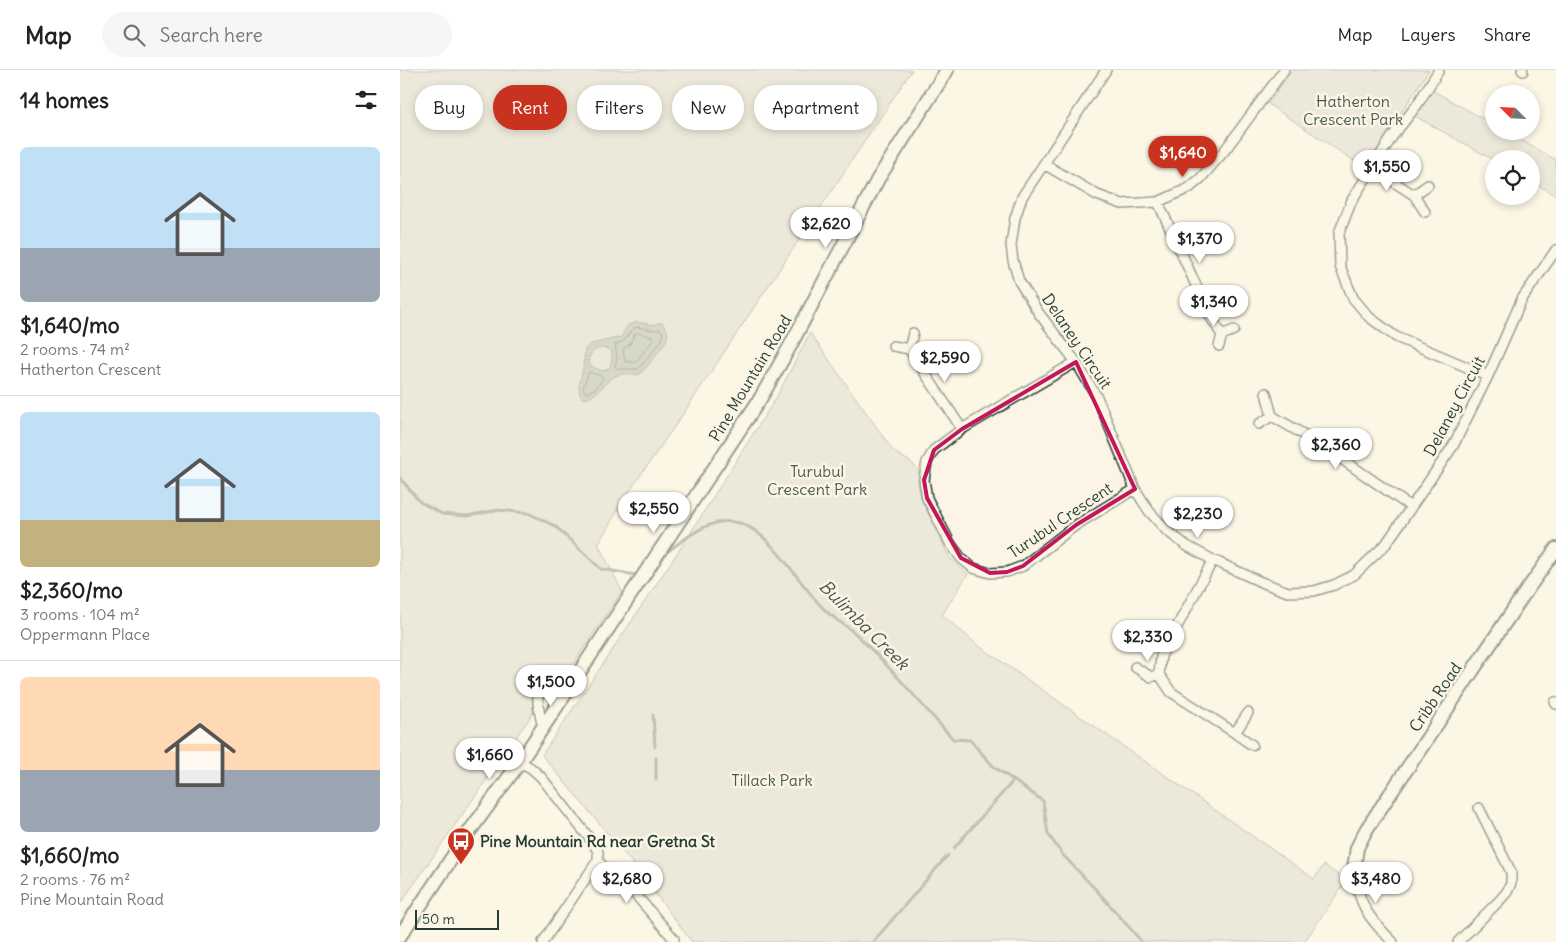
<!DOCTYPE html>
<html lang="en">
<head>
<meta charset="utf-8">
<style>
	:root { --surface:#fff; --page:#f6f6f6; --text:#222; --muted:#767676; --line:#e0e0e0; --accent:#c8321e }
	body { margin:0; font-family:Delius,sans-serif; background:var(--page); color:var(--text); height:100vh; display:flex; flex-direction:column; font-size:19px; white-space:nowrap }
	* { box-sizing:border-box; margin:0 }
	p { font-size:16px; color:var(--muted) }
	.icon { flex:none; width:28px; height:28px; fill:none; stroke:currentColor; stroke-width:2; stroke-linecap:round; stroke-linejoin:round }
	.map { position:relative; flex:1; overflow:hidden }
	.details { display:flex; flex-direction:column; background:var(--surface); width:400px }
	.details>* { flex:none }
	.banner { position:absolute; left:15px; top:15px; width:475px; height:45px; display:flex; gap:10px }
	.needle { width:32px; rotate:294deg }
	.fabs { position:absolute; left:1085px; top:15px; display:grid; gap:10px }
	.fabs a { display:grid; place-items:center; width:55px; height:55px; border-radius:50%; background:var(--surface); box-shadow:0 2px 8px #0003; font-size:25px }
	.scale { position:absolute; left:15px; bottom:12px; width:84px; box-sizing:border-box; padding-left:5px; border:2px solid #1f3d34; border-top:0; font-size:14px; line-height:18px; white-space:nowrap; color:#1f3d34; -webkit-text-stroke:4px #fcf5e5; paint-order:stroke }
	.price { position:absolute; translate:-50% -42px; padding:0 11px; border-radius:18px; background:#fff; color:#222; font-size:16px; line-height:32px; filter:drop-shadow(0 1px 2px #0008) }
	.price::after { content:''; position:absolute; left:50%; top:30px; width:15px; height:11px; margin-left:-8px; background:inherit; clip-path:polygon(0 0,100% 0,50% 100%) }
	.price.active { background:var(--accent); color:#fff }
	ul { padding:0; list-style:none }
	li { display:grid; align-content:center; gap:10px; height:265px; padding:0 20px }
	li+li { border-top:1px solid var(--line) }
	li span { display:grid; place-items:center; height:155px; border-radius:8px; color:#555 }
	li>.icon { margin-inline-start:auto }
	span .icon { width:90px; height:90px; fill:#fffc; stroke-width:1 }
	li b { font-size:21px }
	h2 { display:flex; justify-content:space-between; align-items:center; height:60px; padding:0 20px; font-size:21px }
	.tag { padding:0 18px; border-radius:22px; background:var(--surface); box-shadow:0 2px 8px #0003; font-size:18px; line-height:45px }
	.tag.active { background:var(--accent); color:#fff }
	header { display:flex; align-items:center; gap:30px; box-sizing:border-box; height:70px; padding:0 25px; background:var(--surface); border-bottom:1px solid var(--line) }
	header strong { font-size:24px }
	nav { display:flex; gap:28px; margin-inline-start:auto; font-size:18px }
	.search { width:350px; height:45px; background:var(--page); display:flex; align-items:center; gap:12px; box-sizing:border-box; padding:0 18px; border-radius:28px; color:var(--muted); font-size:19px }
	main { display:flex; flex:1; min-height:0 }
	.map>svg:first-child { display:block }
</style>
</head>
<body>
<header>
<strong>Map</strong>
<div class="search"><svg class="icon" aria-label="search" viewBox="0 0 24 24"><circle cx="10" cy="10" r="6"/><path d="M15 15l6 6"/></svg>Search here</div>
<nav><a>Map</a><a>Layers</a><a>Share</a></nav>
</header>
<main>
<section class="details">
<h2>14 homes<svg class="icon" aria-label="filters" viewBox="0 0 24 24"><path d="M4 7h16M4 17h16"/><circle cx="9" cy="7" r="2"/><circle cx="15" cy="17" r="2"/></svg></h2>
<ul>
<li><span style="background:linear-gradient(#bfe0f5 65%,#9aa5b1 0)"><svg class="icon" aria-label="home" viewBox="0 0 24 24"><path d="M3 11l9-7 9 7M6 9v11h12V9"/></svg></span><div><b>$1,640/mo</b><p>2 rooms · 74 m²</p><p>Hatherton Crescent</p></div></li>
<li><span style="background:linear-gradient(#bfe0f5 70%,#c2b280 0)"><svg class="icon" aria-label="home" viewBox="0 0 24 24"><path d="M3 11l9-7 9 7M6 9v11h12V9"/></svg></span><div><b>$2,360/mo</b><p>3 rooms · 104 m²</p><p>Oppermann Place</p></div></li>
<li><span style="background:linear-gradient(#ffd9b3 60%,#9aa5b1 0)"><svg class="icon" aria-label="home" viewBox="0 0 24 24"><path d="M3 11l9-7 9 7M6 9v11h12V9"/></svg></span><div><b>$1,660/mo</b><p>2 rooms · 76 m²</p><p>Pine Mountain Road</p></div></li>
</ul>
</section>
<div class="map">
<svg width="1156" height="872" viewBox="0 0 1156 872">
	<rect width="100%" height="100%" fill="#fcf5e5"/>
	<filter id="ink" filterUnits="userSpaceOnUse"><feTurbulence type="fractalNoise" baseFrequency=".02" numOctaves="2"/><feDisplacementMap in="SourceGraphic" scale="10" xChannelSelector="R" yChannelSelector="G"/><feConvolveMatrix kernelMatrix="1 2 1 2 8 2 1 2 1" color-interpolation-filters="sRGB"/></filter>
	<g filter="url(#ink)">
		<path fill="#dcdacc" stroke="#7e8c80" d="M0,0H512L279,350L224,429L198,474L222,521L173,594L159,608L144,609L136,614L132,623L133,643L0,834Z
			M892,0H1029L965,98L868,34Z
			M1030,19L1094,55V61H1105L1156,90V125L1131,111V89L1094,90L1013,45Z
			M410,263L494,382L512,393L519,401L518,413L521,428L549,487L568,504L542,545L579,576L914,809L924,795L946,811L904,872H292L229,789L142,685L288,467L376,328Z"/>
		<path fill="#aeb3a7" stroke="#758479" d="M237,252L253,255L261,252C275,266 264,274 255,286C250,293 245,299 239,305C206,299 210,317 187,329L182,328C174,316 185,303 183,290H189L190,296L203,301L210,297L212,288L211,280C201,276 193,278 189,288H184L185,279L191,274L221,267L228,255Z"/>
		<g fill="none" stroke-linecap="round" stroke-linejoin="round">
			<path stroke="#586c62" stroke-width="1" d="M237,257L253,260L260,259L263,264L262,270L238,299H217L215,296L217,288L215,275L224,271L231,260Z
				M239,263L252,267L253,270L236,292H225L223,279L230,274L234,265Z
				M189,302L201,306L203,308L196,318L186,323L183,318Z"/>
			<path stroke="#758479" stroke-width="3" d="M0,408L20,432L42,444L67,446L98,440L128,443L155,456L201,499L235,505L239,502
				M263,485C285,469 310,445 340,453C373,463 402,520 427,542C437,551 451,558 460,568C493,600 522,635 553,669L570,670L593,696L643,731L648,764L662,784L699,823L742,872
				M253,645L255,677
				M256,688V709
				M554,778L614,710
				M473,872L548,785"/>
			<g stroke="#1f3d34" stroke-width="12">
				<path id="street" d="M706,0L622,127L615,148L611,175L613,191L619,211L638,242L676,292L697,327L735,419L749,441L767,461L787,476L813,490L861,512L888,522L914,521L934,515L954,505L986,474L1053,376L1088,306L1122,229L1156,180
					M1039,0L1017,35L992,67L952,130L939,163L940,196L953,228L969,247L996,267L1088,306
					M1122,0L1123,1
					M644,94L697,125L722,134L758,132L789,118L800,109L825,80L884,0
					M972,98L1014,125
					M758,132L810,246L822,265
					M1025,142L1014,125L1028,115
					M493,276L509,279L513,263
					M819,276L822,265L834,260
					M509,279L562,359
					M676,292L562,359L534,380L527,392L524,410L527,428L550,473L561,488L573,498L590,503L607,502L623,496L676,455L735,419
					M872,346L920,374L1011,437
					M859,354L872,346L866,323
					M813,490L761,586L759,604L771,622L835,663
					M735,597L751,607L759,604
					M1155,632L1156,634
					M848,643L835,663L852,675
					M143,657C141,649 131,617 146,616C152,615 160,621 165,624
					M120,692L131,698L141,707L194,774L198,782V790L204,798L215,801L274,869V872
					M954,798C958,834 968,848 993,872
					M143,872L198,790
					M1058,872L1099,831L1107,822L1111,813V802L1079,738"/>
			</g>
			<g stroke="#1f3d34" stroke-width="16">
				<path id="secondary" d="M954,798L957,778L966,760L1122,527L1156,479
					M0,866L69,762L120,692L360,329L389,278L478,109L547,0"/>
			</g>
			<use href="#street" stroke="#fcf5e5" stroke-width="9"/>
			<use href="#secondary" stroke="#fcf5e5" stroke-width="12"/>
		</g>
	</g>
	<path d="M0 0H1156V872H0ZM676,292L735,419L676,455L623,496L607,502L590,503L561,488L527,428L524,410L534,380L562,359Z" fill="#fcf5e5" fill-opacity=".55" fill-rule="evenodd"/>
	<path fill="none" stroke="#c2185b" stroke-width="4" stroke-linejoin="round" d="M676,292L735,419L676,455L623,496L607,502L590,503L561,488L527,428L524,410L534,380L562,359Z"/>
	<defs>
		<g id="bus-pin" transform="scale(1.4375)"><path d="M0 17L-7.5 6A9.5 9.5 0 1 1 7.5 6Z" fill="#c8321e" stroke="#fcf5e5"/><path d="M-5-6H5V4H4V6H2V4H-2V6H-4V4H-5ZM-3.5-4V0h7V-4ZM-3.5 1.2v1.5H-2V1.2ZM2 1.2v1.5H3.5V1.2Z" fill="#fff"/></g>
	</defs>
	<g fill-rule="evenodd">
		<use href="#bus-pin" x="61" y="771"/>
	</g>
	<g text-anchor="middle" stroke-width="5" stroke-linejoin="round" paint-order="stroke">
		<g font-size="16" fill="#455c52" stroke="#fcf5e5">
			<text x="953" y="37">Hatherton<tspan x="953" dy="18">Crescent Park</tspan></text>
			<text x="417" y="407">Turubul<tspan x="417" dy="18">Crescent Park</tspan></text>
			<text x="372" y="716">Tillack Park</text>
		</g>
		<g font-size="16" fill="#1f3d34" stroke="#fcf5e5">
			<text transform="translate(677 271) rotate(56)" y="6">Delaney Circuit</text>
			<text transform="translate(350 308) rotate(-59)" y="6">Pine Mountain Road</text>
			<text transform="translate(1054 336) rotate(-62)" y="6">Delaney Circuit</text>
			<text transform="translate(660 450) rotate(-34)" y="6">Turubul Crescent</text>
			<text transform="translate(1035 627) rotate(-56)" y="6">Cribb Road</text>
		</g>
		<g font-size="16" font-weight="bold" fill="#1f3d34" stroke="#fcf5e5" text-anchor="start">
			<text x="80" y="777">Pine Mountain Rd near Gretna St</text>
		</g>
		<g font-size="18" font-style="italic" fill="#435a51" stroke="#fcf5e5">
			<text transform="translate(464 555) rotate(45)" y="6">Bulimba Creek</text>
		</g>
	</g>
</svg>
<div class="fabs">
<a><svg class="needle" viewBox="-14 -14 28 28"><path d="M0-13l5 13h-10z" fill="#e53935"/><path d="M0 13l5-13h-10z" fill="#767676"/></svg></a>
<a><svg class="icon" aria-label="locate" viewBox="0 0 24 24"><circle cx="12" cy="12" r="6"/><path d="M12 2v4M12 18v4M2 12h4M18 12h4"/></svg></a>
</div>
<div class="scale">50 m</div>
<b class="price active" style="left:783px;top:108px">$1,640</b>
<b class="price" style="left:987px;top:122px">$1,550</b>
<b class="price" style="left:426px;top:179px">$2,620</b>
<b class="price" style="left:800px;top:194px">$1,370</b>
<b class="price" style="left:814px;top:257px">$1,340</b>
<b class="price" style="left:545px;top:313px">$2,590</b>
<b class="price" style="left:936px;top:400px">$2,360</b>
<b class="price" style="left:254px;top:464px">$2,550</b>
<b class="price" style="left:798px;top:469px">$2,230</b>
<b class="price" style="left:748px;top:592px">$2,330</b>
<b class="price" style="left:151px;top:637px">$1,500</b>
<b class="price" style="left:90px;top:710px">$1,660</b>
<b class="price" style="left:227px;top:834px">$2,680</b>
<b class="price" style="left:976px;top:834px">$3,480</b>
<div class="banner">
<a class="tag">Buy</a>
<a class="tag active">Rent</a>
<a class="tag">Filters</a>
<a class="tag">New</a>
<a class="tag">Apartment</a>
</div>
</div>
</main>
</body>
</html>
